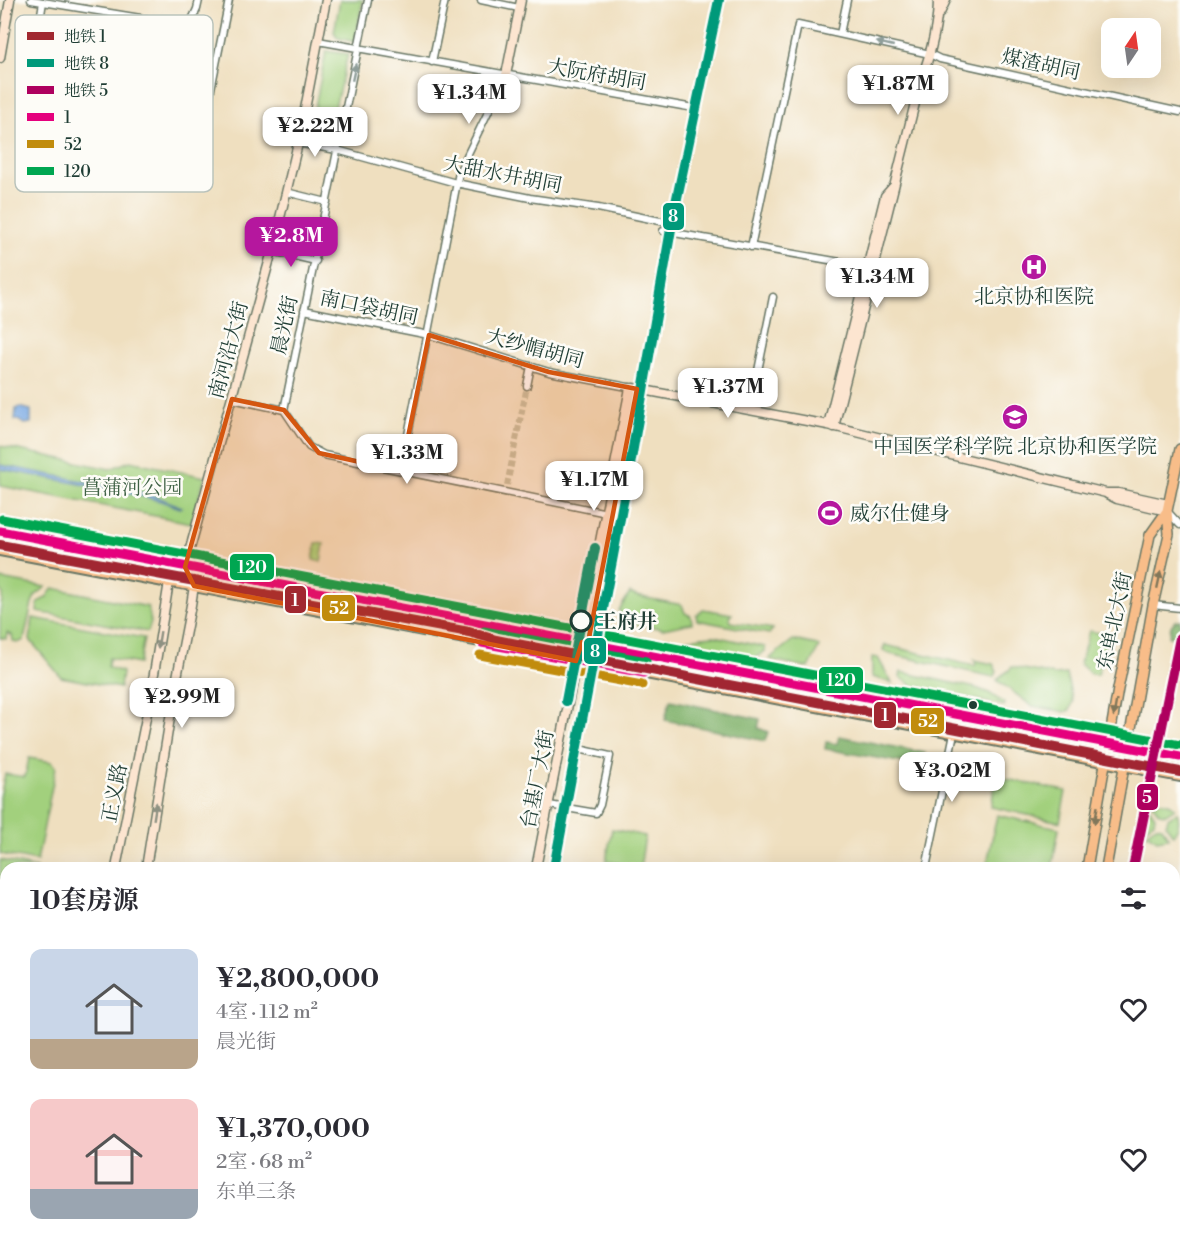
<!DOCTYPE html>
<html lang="zh">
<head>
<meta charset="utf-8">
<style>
	:root { --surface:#fff; --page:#f2f2f3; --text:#2b2b33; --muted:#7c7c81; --accent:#b5179e }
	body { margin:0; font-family:"Libre Bodoni","Noto Serif SC",serif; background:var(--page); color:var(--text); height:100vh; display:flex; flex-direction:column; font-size:22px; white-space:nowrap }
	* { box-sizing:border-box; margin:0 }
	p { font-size:20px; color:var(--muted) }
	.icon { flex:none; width:33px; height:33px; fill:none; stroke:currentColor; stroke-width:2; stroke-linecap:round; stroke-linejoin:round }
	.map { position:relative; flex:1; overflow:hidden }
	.side { position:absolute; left:0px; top:862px; width:1180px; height:386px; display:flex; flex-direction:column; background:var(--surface); border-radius:18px 18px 0 0; box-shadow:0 6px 24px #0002 }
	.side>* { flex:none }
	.needle { width:39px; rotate:13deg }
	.tools { position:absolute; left:1101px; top:18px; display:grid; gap:12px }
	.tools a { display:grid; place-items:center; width:60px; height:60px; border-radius:12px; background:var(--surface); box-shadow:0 6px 24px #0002; font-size:30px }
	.price { position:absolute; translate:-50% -51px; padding:0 14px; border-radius:12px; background:#fff; color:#222; font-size:20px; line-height:39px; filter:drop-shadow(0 2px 3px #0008) }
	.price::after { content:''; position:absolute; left:50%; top:36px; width:18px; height:14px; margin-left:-9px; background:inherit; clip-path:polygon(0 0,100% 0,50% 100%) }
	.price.active { background:var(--accent); color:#fff }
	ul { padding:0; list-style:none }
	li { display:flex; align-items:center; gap:18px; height:150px; padding:0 30px }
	li span { display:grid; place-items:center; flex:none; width:168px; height:120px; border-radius:12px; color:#555 }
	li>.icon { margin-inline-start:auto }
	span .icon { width:72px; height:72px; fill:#fffc; stroke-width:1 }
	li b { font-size:26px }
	h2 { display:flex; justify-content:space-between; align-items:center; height:72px; padding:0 30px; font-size:26px }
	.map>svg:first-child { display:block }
</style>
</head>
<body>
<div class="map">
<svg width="1180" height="1247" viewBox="0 0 1180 1247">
	<rect width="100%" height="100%" fill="#fdfcf7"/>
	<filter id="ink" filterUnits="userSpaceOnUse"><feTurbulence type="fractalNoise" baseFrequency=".0167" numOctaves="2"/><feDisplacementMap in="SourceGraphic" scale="12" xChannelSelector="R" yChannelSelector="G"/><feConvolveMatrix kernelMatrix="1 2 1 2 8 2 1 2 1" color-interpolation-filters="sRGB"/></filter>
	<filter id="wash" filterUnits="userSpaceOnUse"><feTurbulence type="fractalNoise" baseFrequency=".008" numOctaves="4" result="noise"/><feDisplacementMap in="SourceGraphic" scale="24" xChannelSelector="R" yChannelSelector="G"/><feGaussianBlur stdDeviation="1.35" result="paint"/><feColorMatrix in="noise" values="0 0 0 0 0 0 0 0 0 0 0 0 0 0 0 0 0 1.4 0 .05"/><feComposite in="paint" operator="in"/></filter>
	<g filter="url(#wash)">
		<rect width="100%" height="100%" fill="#efdfbf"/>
		<path fill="#a2d07d" stroke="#608658" stroke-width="1.5" d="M340,0H363L355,42L338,38L334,32Z
			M326,51L348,54L327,140L309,137Z
			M0,446L110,469L130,461L205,477L191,523L0,486Z
			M316,543L324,544L321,562L313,560Z
			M0,579L46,587L35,596L32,603L24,640L18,643L13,641L12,635L7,633L6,639L0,638V611L3,594L0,588Z
			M53,588L148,607L151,622L148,632L37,612L38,602L46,598Z
			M630,593L636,596L682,605L685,613L691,616L692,623L663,629L627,622L623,620L619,610Z
			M703,609L732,614L729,617L731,622L773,629L769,634L697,620L696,615Z
			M33,618L144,638L139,664L109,658L108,667L122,672L120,688L61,677L30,640Z
			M1089,631L1107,634L1098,675L1091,674L1080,664Z
			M714,636L765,647V651L755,658L677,642L701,637Z
			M793,640L817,645L819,647L809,668L769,659Z
			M885,645L974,666L976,664L974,660L993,664L997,672L993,677L890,654L883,650Z
			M872,657L878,658L892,683L872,677Z
			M1012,667L1055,675L1066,674L1073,702L1070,710L1065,712L1032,706L997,680C1002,673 1007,674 1012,667Z
			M901,672L976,688L989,693L1005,704L1004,706L913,686L900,677Z
			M29,758L52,762L56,767L37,861L0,854V797L5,774L25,777Z
			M996,777L1066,791L1060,822L991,807Z
			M1161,801L1171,804L1175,808L1166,814L1159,813L1152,803Z
			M1148,806L1155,816L1154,822L1143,829L1142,814Z
			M1177,812C1180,820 1179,828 1173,835L1166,825L1168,818Z
			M997,815L1059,828L1052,868H986Z
			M1156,826L1162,827L1169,838L1157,840L1146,833Z
			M612,829L645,836L640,868L606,861Z
			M0,860L37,868H6V915L0,914Z
			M1175,901L1177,902L1176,907L1180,908V924L1177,942L1175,941Z"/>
		<path fill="#81b26c" stroke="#507850" stroke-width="1.5" d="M1180,620V639L1169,637L1171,626L1175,621Z
			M670,700L760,719L758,728L768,732L765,741L665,720Z
			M839,736L925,753L922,766L825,749L826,742L837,744Z"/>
		<path fill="#79a9e4" stroke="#4c738c" stroke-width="1.5" d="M19,407L31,410V423L24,424L18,420H15L16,409Z
			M0,465L150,494L182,507L180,508L161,501L133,494L0,469Z"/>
	</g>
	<g filter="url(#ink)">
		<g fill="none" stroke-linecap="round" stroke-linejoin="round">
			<path stroke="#c5bfa3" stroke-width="6" stroke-dasharray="6 3" stroke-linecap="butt" d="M507,485L527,386"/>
			<g stroke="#687665" stroke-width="9">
				<path id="street" d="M31,0L189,26
					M481,0L519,8
					M840,34L847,0
					M318,41L688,107
					M33,62L43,2
					M432,62L445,0
					M130,92L172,101L189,26L197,9L199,0
					M172,101L207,109L229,0
					M122,136L146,20
					M297,143L337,150L456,183L530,198L598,208L665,222
					M286,192L327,202
					M663,231L869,267
					M751,247L798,25L930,54L940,59L1180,112
					M272,251L316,261
					M304,310L429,335L549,372L633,388
					M527,386L531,366
					M232,399L284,410L309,447L324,455L607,513
					M284,410L368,0
					M750,410L773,297
					M401,471L459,172L506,75
					M1167,511L1180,525
					M1153,605L1180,608
					M549,805L596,813L600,805L610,756L579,749
					M926,868L954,733
					M1174,995L1178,976
					M1174,1077L1180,1078
					M0,1154H6
					M487,1242L500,1247
					M1122,1242L1128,1247
					M658,1247L659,1242
					M847,1247L848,1242"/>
			</g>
			<g stroke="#687665" stroke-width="11">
				<path id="secondary" d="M940,13L946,0
					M0,58L10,0
					M506,75L521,0
					M633,388L828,425L1106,493H1118L1168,504
					M828,425L885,196L893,187
					M834,427L920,83C930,56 938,29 938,0
					M621,468L637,389
					M1107,494L1117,499L1167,511
					M185,567L272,251L300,135L326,0
					M586,647L589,640L617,492
					M116,868L150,698L169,582L185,567
					M146,868L174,693L191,605L194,586L185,567
					M536,868L630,388
					M35,1247L37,1242
					M57,1247L58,1242
					M461,1247L462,1242"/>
			</g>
			<g stroke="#687665" stroke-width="12">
				<path id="primary" d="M169,582L194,586
					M1087,868L1118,689L1150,535L1167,511
					M1106,868L1153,605L1169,534L1167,511L1180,449
					M1024,1247L1025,1242
					M1035,1247L1036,1242"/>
			</g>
			<g stroke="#687665" stroke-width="14">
				<path id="highway" d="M0,531L1180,757
					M0,550L169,582
					M194,586L1180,776"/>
			</g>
			<use href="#street" stroke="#fff" stroke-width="6"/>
			<use href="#secondary" stroke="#fce5d0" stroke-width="8"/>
			<use href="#primary" stroke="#f8bd89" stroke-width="9"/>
			<use href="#highway" stroke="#f8bd89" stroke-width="10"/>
			<g stroke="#fdfcf7" stroke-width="14">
				<path id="bus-1" d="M0,531L1180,757
					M482,643L644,673"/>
			</g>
			<g stroke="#fdfcf7" stroke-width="14">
				<path id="bus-2" d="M0,543L1178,769
					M480,655L642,685"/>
			</g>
			<g stroke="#fdfcf7" stroke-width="14">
				<path id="bus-3" d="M2,519L1180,745
					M484,631L646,661"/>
			</g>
			<use href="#bus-1" stroke="#e5007d" stroke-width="9"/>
			<use href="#bus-2" stroke="#c18c0d" stroke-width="9"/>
			<use href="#bus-3" stroke="#00a651" stroke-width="9"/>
			<g stroke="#fdfcf7" stroke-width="15">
				<path id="metro-1" d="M0,545L469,632L496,640L1180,772"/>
			</g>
			<g stroke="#fdfcf7" stroke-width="15">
				<path id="metro-2" d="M566,701L595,548
					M554,868L629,471L674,212L719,0"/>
			</g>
			<g stroke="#fdfcf7" stroke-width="15">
				<path id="metro-3" d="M1133,868L1180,638"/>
			</g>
			<use href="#metro-1" stroke="#a12830" stroke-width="10"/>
			<use href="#metro-2" stroke="#00997a" stroke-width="10"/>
			<use href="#metro-3" stroke="#ae005f" stroke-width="10"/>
		</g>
		<defs><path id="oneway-solid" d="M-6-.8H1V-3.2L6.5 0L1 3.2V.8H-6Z" transform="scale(1.5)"/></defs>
		<g fill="#8f9e9a">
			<use href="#oneway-solid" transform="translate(885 44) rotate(-167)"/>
			<use href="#oneway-solid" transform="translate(354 72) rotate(-78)"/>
		</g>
		<g fill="#81775a">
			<use href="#oneway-solid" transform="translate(1159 580) rotate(-78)"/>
			<use href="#oneway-solid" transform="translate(1115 708) rotate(100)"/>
			<use href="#oneway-solid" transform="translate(1096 815) rotate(100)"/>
		</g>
		<g fill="#8e9182">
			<use href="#oneway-solid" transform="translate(159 640) rotate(99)"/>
			<use href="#oneway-solid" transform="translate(155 811) rotate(-81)"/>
		</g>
	</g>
	<path fill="#d45610" fill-opacity="0.2" stroke="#d45610" stroke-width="4.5" stroke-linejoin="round" d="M429,335L549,372L637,389L588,643L582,642L576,661L194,586L185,567L232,399L284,410L319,453L401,471Z"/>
	<defs>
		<g id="hospital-disc" transform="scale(1.35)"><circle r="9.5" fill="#b5179e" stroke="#fdfcf7"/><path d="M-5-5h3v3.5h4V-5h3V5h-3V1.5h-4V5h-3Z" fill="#fff"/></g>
		<g id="university-disc" transform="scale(1.35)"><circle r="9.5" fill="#b5179e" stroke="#fdfcf7"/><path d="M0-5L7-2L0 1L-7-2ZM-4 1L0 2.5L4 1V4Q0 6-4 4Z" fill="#fff"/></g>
		<g id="stadium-disc" transform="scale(1.35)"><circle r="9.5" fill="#b5179e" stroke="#fdfcf7"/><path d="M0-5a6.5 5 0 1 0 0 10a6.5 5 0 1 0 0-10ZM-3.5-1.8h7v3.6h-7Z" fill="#fff"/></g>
	</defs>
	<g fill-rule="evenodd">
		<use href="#hospital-disc" x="1034" y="267"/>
		<use href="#university-disc" x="1015" y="417"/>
		<use href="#stadium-disc" x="830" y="513"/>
	</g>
	<circle fill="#fdfcf7" stroke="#1f3d34" stroke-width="3" cx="581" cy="621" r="10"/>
	<circle fill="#1f3d34" stroke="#fdfcf7" stroke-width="2" cx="973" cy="705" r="5"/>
	<g text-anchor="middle" stroke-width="5" stroke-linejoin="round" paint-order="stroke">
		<g font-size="20" fill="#1f3d34" stroke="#fdfcf7">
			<text transform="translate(1041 64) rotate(12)" y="7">煤渣胡同</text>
			<text transform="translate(597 74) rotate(10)" y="7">大阮府胡同</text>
			<text transform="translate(503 174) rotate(11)" y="7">大甜水井胡同</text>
			<text transform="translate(369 307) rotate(12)" y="7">南口袋胡同</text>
			<text transform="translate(284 325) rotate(-78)" y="7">晨光街</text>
			<text transform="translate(535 348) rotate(15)" y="7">大纱帽胡同</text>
			<text transform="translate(228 350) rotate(-75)" y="7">南河沿大街</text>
			<text transform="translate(1114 621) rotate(-78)" y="7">东单北大街</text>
			<text transform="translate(537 779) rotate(-79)" y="7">台基厂大街</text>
			<text transform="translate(114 793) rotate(-79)" y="7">正义路</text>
		</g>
		<g font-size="20" fill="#1f3d34" stroke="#fdfcf7">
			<text x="1034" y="303">北京协和医院</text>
			<text x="1015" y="453">中国医学科学院 北京协和医学院</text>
			<text x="850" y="520" text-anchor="start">威尔仕健身</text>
		</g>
		<g font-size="20" fill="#406246" stroke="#fdfcf7">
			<text x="132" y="494">菖蒲河公园</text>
		</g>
		<g font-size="20" font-weight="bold" fill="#1f3d34" stroke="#fdfcf7" text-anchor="start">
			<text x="597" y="628">王府井</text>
		</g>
	</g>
	<rect x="15" y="15" width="198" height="177" rx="9" fill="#fdfcf7" stroke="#bac3bc" stroke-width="1.5"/>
	<rect x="27" y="32" width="27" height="8" fill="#a12830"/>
	<rect x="27" y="59" width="27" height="8" fill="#00997a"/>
	<rect x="27" y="86" width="27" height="8" fill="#ae005f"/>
	<rect x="27" y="113" width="27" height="8" fill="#e5007d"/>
	<rect x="27" y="140" width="27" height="8" fill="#c18c0d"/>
	<rect x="27" y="167" width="27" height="8" fill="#00a651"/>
	<g font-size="16" fill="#1f3d34">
		<text x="64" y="42">地铁 1</text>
		<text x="64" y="69">地铁 8</text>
		<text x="64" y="96">地铁 5</text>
		<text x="64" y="123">1</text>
		<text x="64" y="150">52</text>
		<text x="64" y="177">120</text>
	</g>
	<g stroke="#fdfcf7" stroke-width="2">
		<rect x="662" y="202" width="23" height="29" rx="6" fill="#00997a"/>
		<rect x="229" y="553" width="46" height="28" rx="6" fill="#00a651"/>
		<rect x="284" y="585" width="23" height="29" rx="6" fill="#a12830"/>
		<rect x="321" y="594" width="35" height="28" rx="6" fill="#c18c0d"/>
		<rect x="583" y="637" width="24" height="28" rx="6" fill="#00997a"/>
		<rect x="818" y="666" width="46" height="28" rx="6" fill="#00a651"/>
		<rect x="873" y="701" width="24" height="28" rx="6" fill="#a12830"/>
		<rect x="910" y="707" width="35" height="28" rx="6" fill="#c18c0d"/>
		<rect x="1136" y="783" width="23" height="28" rx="6" fill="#ae005f"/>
	</g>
	<g font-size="16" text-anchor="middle" font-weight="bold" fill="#fff">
		<text x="673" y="222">8</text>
		<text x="252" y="573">120</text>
		<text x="295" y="606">1</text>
		<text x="339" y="614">52</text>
		<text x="595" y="657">8</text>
		<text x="841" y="686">120</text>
		<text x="885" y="721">1</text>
		<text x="928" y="727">52</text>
		<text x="1147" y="803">5</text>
	</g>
</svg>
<div class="tools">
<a><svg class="needle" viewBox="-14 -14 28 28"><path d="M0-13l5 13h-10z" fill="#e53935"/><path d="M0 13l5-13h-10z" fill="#7c7c81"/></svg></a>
</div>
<b class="price" style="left:898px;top:116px">¥1.87M</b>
<b class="price" style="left:469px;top:125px">¥1.34M</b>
<b class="price" style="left:315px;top:158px">¥2.22M</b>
<b class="price active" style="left:291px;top:268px">¥2.8M</b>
<b class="price" style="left:877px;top:309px">¥1.34M</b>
<b class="price" style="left:728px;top:419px">¥1.37M</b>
<b class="price" style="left:407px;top:485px">¥1.33M</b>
<b class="price" style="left:594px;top:512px">¥1.17M</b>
<b class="price" style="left:182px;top:729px">¥2.99M</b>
<b class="price" style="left:952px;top:803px">¥3.02M</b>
<section class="side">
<h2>10套房源<svg class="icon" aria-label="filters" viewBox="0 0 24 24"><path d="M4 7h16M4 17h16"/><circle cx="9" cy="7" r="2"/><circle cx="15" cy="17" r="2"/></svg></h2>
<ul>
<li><span style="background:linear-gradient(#c9d6e8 75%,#b9a48a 0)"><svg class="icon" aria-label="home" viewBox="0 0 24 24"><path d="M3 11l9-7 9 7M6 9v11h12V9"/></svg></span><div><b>¥2,800,000</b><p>4室 · 112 m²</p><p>晨光街</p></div><svg class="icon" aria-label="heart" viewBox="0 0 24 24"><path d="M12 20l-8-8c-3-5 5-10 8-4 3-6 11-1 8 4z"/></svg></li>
<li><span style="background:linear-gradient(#f6c9c9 75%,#9aa5b1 0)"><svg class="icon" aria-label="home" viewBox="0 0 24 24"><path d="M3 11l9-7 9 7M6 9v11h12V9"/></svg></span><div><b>¥1,370,000</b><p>2室 · 68 m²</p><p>东单三条</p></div><svg class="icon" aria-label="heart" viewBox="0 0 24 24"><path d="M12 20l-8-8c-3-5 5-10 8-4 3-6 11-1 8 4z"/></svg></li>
</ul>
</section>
</div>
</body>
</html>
